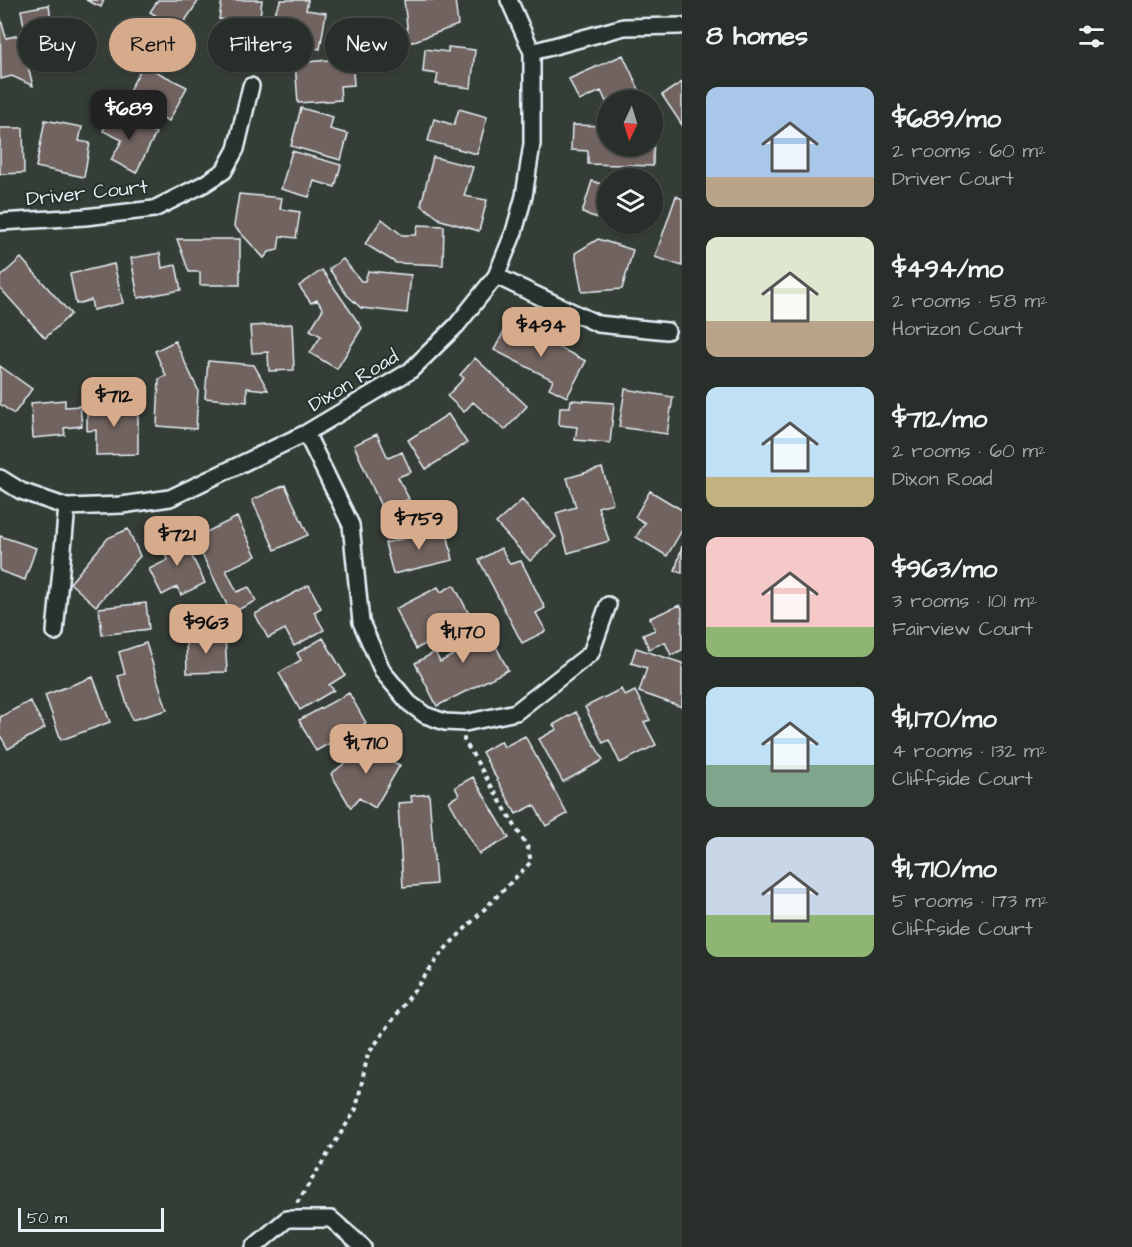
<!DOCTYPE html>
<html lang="en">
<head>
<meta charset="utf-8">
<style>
	:root { --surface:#282e29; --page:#303631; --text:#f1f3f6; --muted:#a5a8a8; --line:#444a46; --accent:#d6ab8b }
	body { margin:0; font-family:"Architects Daughter",sans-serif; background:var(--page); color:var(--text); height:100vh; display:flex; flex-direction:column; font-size:22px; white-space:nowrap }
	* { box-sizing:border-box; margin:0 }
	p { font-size:20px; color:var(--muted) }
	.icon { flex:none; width:33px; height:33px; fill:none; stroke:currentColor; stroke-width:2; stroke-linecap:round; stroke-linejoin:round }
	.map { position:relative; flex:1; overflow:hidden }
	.drawer { display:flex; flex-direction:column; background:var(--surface); width:450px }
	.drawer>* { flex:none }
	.hud { position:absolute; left:18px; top:18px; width:570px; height:54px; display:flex; gap:12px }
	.needle { width:39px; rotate:184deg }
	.fabs { position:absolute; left:597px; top:90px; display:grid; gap:12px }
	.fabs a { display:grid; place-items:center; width:66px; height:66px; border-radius:50%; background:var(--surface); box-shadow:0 2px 4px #0004,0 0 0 2px var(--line); font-size:30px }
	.scale { position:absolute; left:18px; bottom:15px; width:146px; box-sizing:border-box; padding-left:6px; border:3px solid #e8f1f8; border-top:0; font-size:16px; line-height:21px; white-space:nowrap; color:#e8f1f8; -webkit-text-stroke:4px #26332d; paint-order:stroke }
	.price { position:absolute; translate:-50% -51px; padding:0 14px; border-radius:12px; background:var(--accent); color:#111; font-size:20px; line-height:39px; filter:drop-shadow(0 2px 3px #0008) }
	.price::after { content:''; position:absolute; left:50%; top:36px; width:18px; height:14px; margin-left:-9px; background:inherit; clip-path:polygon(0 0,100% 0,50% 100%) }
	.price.active { background:#222; color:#fff }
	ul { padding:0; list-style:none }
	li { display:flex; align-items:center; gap:18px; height:150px; padding:0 24px }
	li span { display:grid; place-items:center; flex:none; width:168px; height:120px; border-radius:12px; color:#555 }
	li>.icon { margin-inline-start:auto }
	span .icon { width:72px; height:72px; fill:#fffc; stroke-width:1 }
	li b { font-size:26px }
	h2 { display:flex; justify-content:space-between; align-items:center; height:72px; padding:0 24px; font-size:26px }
	.tag { padding:0 21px; border-radius:27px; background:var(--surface); box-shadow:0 2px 4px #0004,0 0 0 2px var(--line); font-size:21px; line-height:54px }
	.tag.active { background:var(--accent); color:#111 }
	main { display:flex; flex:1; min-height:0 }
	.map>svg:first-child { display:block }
</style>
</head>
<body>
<main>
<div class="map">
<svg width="682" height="1247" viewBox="0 0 682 1247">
	<rect width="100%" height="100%" fill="#353d37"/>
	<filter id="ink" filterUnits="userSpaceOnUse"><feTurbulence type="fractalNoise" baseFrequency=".0167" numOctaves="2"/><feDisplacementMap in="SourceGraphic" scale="12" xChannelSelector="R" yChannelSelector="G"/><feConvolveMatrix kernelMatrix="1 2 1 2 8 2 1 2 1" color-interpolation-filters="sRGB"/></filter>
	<g filter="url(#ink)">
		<path fill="#71645e" stroke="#e8f1f8" stroke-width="1.5" d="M86,0H104L101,7Z
			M158,0H199L179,30L150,12Z
			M222,0H262L259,25L219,19Z
			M281,0H308L306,10L326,13L320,49L298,46L296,56L270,68L277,28L269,24Z
			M404,0H455L458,25L409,43Z
			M49,5L51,20L68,17L74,51L30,59L21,10Z
			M0,16L6,38L20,35L33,86L12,76L1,79Z
			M448,47L475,50L471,88L436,84L438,74L423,72L425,49L448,52Z
			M623,55L642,96L631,100H608V106L601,91L579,101L569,79Z
			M352,58L354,85L340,86L341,100L298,103L295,63Z
			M143,65L187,87L169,121L138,106L128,93Z
			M682,82V125L662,95Z
			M301,108L333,117L330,129L348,134L341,160L291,146Z
			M459,109L487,117L477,154L428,141L434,119L454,125Z
			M112,111L156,133L136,173L111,160L122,140L103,131Z
			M45,120L82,127L79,141L90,143L84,177L36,167Z
			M572,125L608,126V146H652L654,127L653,166L588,164V151L571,150Z
			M0,128H23L24,173L0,174Z
			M292,151L341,165L335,187L314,181L309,197L281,189Z
			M433,157L473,167L464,196L487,200L479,231L441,220L421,205Z
			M592,181L608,186V221L582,213Z
			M239,194L282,198L280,209L300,212L296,238L280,236L278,250L269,252L264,258L234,226Z
			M676,196L682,199V266L655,257Z
			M382,219L402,235H416L418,225L444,226L443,265L396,263L365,244Z
			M614,224H642L639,231Z
			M177,239H240V285H200V272H189Z
			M598,239L633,250L622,289L582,292L575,253Z
			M160,253L162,268L176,265L181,290L138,298L131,258Z
			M21,258L71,314L45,338L0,288V277Z
			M343,259L361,281H365L368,271L411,275L407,313L361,308L347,295L329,269Z
			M114,264L123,303L93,310L91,300L76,304L70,274Z
			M322,270L362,328L337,369L310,353L321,336L310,330L323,309L317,300L311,303L299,286Z
			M509,322L586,361L567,397L549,388L553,380L494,350Z
			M292,324L294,370L269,371L268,352L252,353L250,326Z
			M175,341L198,390L196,429L157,426L159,379L166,376L155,351Z
			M475,358L527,406L505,430L473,402L464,412L447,396L464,378L460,375Z
			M208,361L254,365L268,390L247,388V402L205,398Z
			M0,366L32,389L14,414L0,404Z
			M625,389L673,397L667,434L619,427Z
			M65,400V407L80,406L82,426L64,428L65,435L33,438L31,403Z
			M571,400L614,403L610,443L575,440L577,427L559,425L560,407H570Z
			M138,404V454L96,455V430L87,431V405Z
			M448,414L467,443L426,469L408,440Z
			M377,434L388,458L402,452L411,472L398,477L409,499L383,511L354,445Z
			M602,468L613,503L598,507L609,541L568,553L556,513L576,507L567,478Z
			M285,485L308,535L275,550L252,500Z
			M650,491L682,510V530L667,556L636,537L645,523L635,517Z
			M522,500L556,537L530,561L496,523Z
			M237,517L256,556L226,570L237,592L249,587L256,601L231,613L194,538Z
			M446,528L453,560L393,574L385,543Z
			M128,529L140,556L96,606L70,583L108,538Z
			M180,532L205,583L181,595L177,587L162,595L149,569L168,560L159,541Z
			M0,536L36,548L25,580L0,571Z
			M682,546V573L675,571Z
			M501,548L510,564L521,561L545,608L536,613L546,631L522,643L479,560Z
			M309,585L321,608L314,612L324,630L294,646L285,629L268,638L255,614Z
			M454,585L469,614L446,627L448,632L416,649L395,609L438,587L441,592Z
			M146,603L149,629L102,635L99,608Z
			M680,605L682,609V650L671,655L665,642L649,649L643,635L655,630L650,618Z
			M482,619L508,670L437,706L415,663L435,652L440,662L459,652L451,635Z
			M225,637L227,672L187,673L186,638Z
			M323,638L345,675L329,685L334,690L300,710L279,673L301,660L297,653Z
			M146,643L167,710L132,720L118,676L125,674L119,652Z
			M636,648L682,663V707L639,692L647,668L631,663Z
			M93,677L110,722L61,740L45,695Z
			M621,689L625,696L635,691L650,720L644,722L656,745L620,763L609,740L603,743L585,707Z
			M349,693L366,723L316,751L299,720Z
			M30,701L45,728L8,749L0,735V717Z
			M576,712L603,760L563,782L539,739L557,729L553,725Z
			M525,736L567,814L546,826L534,805L516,814L482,752L501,741L504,747Z
			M378,737L385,746L378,752L386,759L400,765L375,808L359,798L351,808L331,774Z
			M473,777L509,838L479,854L449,801L459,795L455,787Z
			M429,794L436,884L403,887L398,803L412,802L411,796Z"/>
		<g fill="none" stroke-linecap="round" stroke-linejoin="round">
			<g stroke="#e8f1f8" stroke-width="20">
				<path id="street" d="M532,52L624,27L680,26
					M0,222L85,217L154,209L204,184L224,171L236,149L251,86
					M496,276L598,324L667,331
					M306,433L351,525L361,622L383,672L409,703L425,715L445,722L465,723L516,712L591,653L608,605
					M0,478L21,491L67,507L122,505L170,498L306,433L410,371L457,325L496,276L514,232L524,196L532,144V52L509,0
					M55,632L67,507
					M254,1247L287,1219H331L363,1247"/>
			</g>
			<path stroke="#e8f1f8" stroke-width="4" stroke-dasharray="4.5 4.5" stroke-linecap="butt" d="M297,1203L356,1109L368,1054L443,951L531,862L528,848L464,740V737"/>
			<use href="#street" stroke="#26332d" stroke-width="15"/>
		</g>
	</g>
	<g text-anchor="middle" stroke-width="4.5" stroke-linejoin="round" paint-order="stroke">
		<g font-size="20" fill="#e8f1f8" stroke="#26332d">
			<text transform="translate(87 192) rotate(-6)" y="7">Driver Court</text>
			<text transform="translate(353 380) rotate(-31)" y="7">Dixon Road</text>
		</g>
	</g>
</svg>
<div class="fabs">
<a><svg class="needle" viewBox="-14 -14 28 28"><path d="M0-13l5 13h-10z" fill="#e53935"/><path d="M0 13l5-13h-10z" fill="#a5a8a8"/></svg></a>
<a><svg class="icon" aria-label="layers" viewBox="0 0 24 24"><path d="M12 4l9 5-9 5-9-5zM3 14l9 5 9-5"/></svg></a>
</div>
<div class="scale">50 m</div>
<b class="price active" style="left:129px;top:141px">$689</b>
<b class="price" style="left:541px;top:358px">$494</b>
<b class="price" style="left:114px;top:428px">$712</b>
<b class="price" style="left:419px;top:551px">$759</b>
<b class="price" style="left:177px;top:567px">$721</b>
<b class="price" style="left:206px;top:655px">$963</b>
<b class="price" style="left:463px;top:664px">$1,170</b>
<b class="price" style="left:366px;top:775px">$1,710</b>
<div class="hud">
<a class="tag">Buy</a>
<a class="tag active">Rent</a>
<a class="tag">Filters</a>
<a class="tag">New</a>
</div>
</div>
<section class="drawer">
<h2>8 homes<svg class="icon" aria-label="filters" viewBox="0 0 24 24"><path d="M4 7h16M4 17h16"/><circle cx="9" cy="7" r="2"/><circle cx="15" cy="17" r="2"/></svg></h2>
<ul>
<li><span style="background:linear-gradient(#a9c7e8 75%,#b9a48a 0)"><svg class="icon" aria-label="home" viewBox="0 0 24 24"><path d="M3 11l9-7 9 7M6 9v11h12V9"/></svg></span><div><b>$689/mo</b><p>2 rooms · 60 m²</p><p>Driver Court</p></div></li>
<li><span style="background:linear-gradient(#dfe7d0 70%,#b9a48a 0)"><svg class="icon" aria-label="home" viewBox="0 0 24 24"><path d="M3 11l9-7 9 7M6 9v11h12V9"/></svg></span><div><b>$494/mo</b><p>2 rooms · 58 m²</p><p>Horizon Court</p></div></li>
<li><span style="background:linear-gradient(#bfe0f5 75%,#c2b280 0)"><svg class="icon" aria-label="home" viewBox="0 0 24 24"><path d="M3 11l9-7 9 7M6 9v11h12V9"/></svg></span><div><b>$712/mo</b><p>2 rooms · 60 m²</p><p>Dixon Road</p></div></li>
<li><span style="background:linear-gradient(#f6c9c9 75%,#8fb573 0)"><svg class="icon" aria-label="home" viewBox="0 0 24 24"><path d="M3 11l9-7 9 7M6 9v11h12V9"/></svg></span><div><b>$963/mo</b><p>3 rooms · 101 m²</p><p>Fairview Court</p></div></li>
<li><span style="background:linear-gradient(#bfe0f5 65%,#7fa58c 0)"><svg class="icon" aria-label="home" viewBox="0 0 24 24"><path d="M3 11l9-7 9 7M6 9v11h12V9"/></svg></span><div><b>$1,170/mo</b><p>4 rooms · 132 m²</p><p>Cliffside Court</p></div></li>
<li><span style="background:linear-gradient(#c9d6e8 65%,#8fb573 0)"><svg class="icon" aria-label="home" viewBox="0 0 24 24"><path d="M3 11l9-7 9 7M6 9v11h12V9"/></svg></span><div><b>$1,710/mo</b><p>5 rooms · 173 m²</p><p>Cliffside Court</p></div></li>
</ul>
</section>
</main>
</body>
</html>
